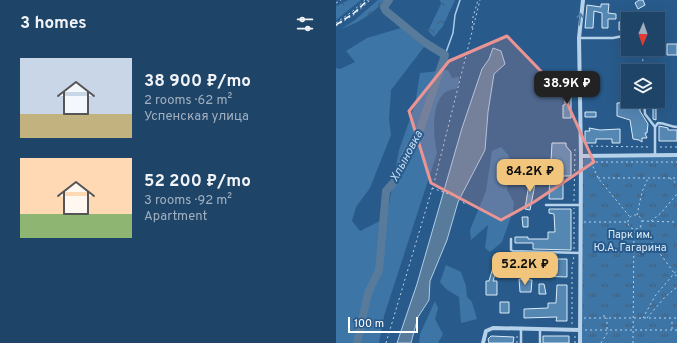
<!DOCTYPE html>
<html lang="en">
<head>
<meta charset="utf-8">
<style>
	:root { --surface:#1e4468; --page:#264b6e; --text:#f1f3f6; --muted:#a1b0c0; --line:#3c5c7c; --accent:#f1c67c }
	body { margin:0; font-family:Overpass,sans-serif; background:var(--page); color:var(--text); height:100vh; display:flex; flex-direction:column; font-size:15px; white-space:nowrap }
	* { box-sizing:border-box; margin:0 }
	p { font-size:13px; color:var(--muted) }
	.icon { flex:none; width:22px; height:22px; fill:none; stroke:currentColor; stroke-width:2; stroke-linecap:round; stroke-linejoin:round }
	.map { position:relative; flex:1; overflow:hidden }
	.side { display:flex; flex-direction:column; background:var(--surface); width:336px }
	.side>* { flex:none }
	.needle { width:26px; rotate:182deg }
	.buttons { position:absolute; left:285px; top:12px; display:grid; gap:8px }
	.buttons a { display:grid; place-items:center; width:44px; height:44px; border-radius:0px; background:var(--surface); box-shadow:0 4px 16px #0002,0 0 0 1px var(--line); font-size:20px }
	.scale { position:absolute; left:12px; bottom:10px; width:70px; box-sizing:border-box; padding-left:4px; border:2px solid #fff; border-top:0; font-size:11px; line-height:14px; white-space:nowrap; color:#fff; -webkit-text-stroke:3px #285b8b; paint-order:stroke }
	.price { position:absolute; translate:-50% -34px; padding:0 9px; border-radius:8px; background:var(--accent); color:#111; font-size:13px; line-height:26px; filter:drop-shadow(0 1px 2px #0008) }
	.price::after { content:''; position:absolute; left:50%; top:24px; width:12px; height:9px; margin-left:-6px; background:inherit; clip-path:polygon(0 0,100% 0,50% 100%) }
	.price.on { background:#222; color:#fff }
	ul { padding:0; list-style:none }
	li { display:flex; align-items:center; gap:12px; height:100px; padding:0 20px }
	li span { display:grid; place-items:center; flex:none; width:112px; height:80px; border-radius:0px; color:#555 }
	li>.icon { margin-inline-start:auto }
	span .icon { width:48px; height:48px; fill:#fffc; stroke-width:1 }
	li b { font-size:17px }
	h2 { display:flex; justify-content:space-between; align-items:center; height:48px; padding:0 20px; font-size:17px }
	main { display:flex; flex:1; min-height:0 }
	.map>svg:first-child { display:block }
</style>
</head>
<body>
<main>
<section class="side">
<h2>3 homes<svg class="icon" aria-label="filters" viewBox="0 0 24 24"><path d="M4 7h16M4 17h16"/><circle cx="9" cy="7" r="2"/><circle cx="15" cy="17" r="2"/></svg></h2>
<ul>
<li><span style="background:linear-gradient(#c9d6e8 70%,#c2b280 0)"><svg class="icon" aria-label="home" viewBox="0 0 24 24"><path d="M3 11l9-7 9 7M6 9v11h12V9"/></svg></span><div><b>38 900 ₽/mo</b><p>2 rooms · 62 m²</p><p>Успенская улица</p></div></li>
<li><span style="background:linear-gradient(#ffd9b3 70%,#8fb573 0)"><svg class="icon" aria-label="home" viewBox="0 0 24 24"><path d="M3 11l9-7 9 7M6 9v11h12V9"/></svg></span><div><b>52 200 ₽/mo</b><p>3 rooms · 92 m²</p><p>Apartment</p></div></li>
</ul>
</section>
<div class="map">
<svg width="341" height="343" viewBox="0 0 341 343">
	<defs>
		<pattern id="forest-crowns" width="20" height="18" patternUnits="userSpaceOnUse"><rect width="20" height="18" fill="#3d75a7"/><path d="M2 6a3 3 0 1 1 6 0M12 15a3 3 0 1 1 6 0" fill="none" stroke="#455e75"/></pattern>
		<pattern id="park-tufts" width="24" height="20" patternUnits="userSpaceOnUse"><rect width="24" height="20" fill="#3d75a7"/><path d="M3 7l-1-3M5 7V3M7 7l1-3M15 17l-1-3M17 17v-4M19 17l1-3" fill="none" stroke="#455e75"/></pattern>
	</defs>
	<rect width="100%" height="100%" fill="#285b8b"/>
	<path fill="#3d75a7" d="M65,28L88,47L55,90L53,119L55,135L34,188L20,207L16,221L24,231L44,221L53,204L63,150L79,105L84,73L112,70L116,78L123,77V84L120,89C93,90 97,135 101,153L48,316L43,343H0V68L4,69L19,62L10,51L31,38Z
		M165,147L173,156L174,170L171,190L178,202L177,211L166,242L154,252L149,248L152,225L135,240L134,230L150,191L156,151Z
		M110,265L125,272L130,286L131,297L136,302L141,319L125,323L123,297L110,289L104,282Z
		M99,301L102,308L99,319L107,334L102,343H83L84,334Z"/>
	<path fill="url(#forest-crowns)" d="M13,0H25L0,20V6Z
		M42,0H49C37,14 22,23 5,29L19,20Z
		M104,0H119L107,26L98,37L92,31L105,4Z"/>
	<path fill="url(#park-tufts)" d="M341,155V343H246V162L249,158Z"/>
	<path fill="#587b9b" stroke="#abcdea" d="M157,48L165,51L169,64L158,74L152,112L149,150L122,202L111,240L94,281L93,300L82,317L75,343H61L81,284L126,128L146,69L153,59Z"/>
	<g fill="none" stroke-linecap="round" stroke-linejoin="round">
		<path stroke="#abcdea" stroke-width="1.5" d="M109,55L117,33L119,15L124,0"/>
		<path stroke="#587b9b" stroke-width="8" d="M21,343L32,293L43,270L50,191L58,182L70,153L84,130L109,55L88,42L50,11L48,7L53,0"/>
	</g>
	<path fill="#5587b3" stroke="#daeaf7" d="M303,0H307L309,5L302,9L299,3Z
		M265,4H273L272,13L280,14V19H272V28H266V13L258,11L257,28H249L251,5L265,7Z
		M283,22H292V30H283Z
		M331,44H341V55H331Z
		M229,89H235V118H227V105H229Z
		M317,101H320V120L317,119Z
		M304,102V111L312,124L311,133H309L311,138H306V142L303,140L297,139L294,120L281,116V103Z
		M249,112H260V117H249Z
		M323,126L332,128V130H341V141H323Z
		M253,128L264,130L284,129V143H276V139H260V143H249V131H254Z
		M216,143H230V146L235,152V176H227V199H213L214,171H225V161H215Z
		M209,165V171L196,172V166Z
		M194,177L200,179L194,210L189,209Z
		M213,209H235V250L197,249V243H179V237H192V239H212V232H219L218,214L213,213Z
		M186,217H192V227H187Z
		M161,254L165,255L157,281H161V295H150V281H153Z
		M176,254L186,255L185,270L181,271L172,268Z
		M203,259H231V277L203,276Z
		M183,279L196,280L195,292H184Z
		M203,284H208L210,294H203Z
		M221,285H231V321H220L221,317L188,318V309L212,308V303H220Z
		M164,302H173V313H164Z
		M155,336L178,337L177,343H153L152,339Z
		M207,336H233V343H207Z"/>
	<g fill="none" stroke-linecap="round" stroke-linejoin="round">
		<path stroke="#b6d2ea" stroke-width="1" stroke-dasharray="2 3" stroke-linecap="butt" d="M0,3L5,0
			M0,23L17,11L29,0
			M0,26L19,14L34,0
			M136,28L137,17L142,0
			M305,71L307,59
			M250,146L314,147
			M324,147H341
			M255,162H341
			M255,162L262,178L294,217
			M262,178H341
			M334,178L341,184
			M96,188L124,198L130,206
			M238,201L239,148
			M301,215L306,192L312,178
			M292 222a7 7 0 1 1 14 0a7 7 0 1 1-14 0Z
			M306,221L341,222
			M315,221L325,213L341,194
			M248,222H292
			M304,226L341,277
			M238,249V208
			M268,317V314
			M248,318H341
			M307,318L319,296L341,270
			M311,318L329,297L341,287
			M236,324V268L238,256
			M271,329V318
			M336,329V319
			M249,330H341
			M50,343L99,179L144,0
			M181,343V334
			M239,343V334
			M265,343L273,330
			M297,343L298,228"/>
		<path stroke="#b6d2ea" stroke-width="2.5" d="M243,38H277L292,35
			M290,72H292
			M308,101L309,114L319,127
			M319,155V127L322,123C330,123 334,127 341,127
			M210,205H245
			M175,239V250L177,251L244,253
			M204,329V343
			M185,343V328"/>
		<path stroke="#b6d2ea" stroke-width="4" d="M245,156L341,155
			M147,343L150,331L157,328L244,330
			M244,343L245,156L243,38L247,0"/>
		<path stroke="#fff" stroke-width="1.5" stroke-dasharray="7 3" stroke-linecap="butt" d="M0,25L18,13L32,0"/>
	</g>
	<defs><path id="oneway-shaft" d="M-6 0H5M1.5-3L5.5 0L1.5 3" fill="none" stroke-width="1.6" stroke-linecap="round" stroke-linejoin="round"/></defs>
	<use stroke="#537fa8" href="#oneway-shaft" transform="translate(244 19) rotate(-83)"/>
	<path fill="#ea9494" fill-opacity="0.2" stroke="#ea9494" stroke-width="3" stroke-linejoin="round" d="M171,36L227,94L258,162L198,202L165,220L95,183L73,111L113,61Z"/>
	<g text-anchor="middle" stroke-width="4" stroke-linejoin="round" paint-order="stroke">
		<g font-size="11" fill="#daeaf7" stroke="#285b8b">
			<text x="294" y="238">Парк им.<tspan x="294" dy="13">Ю.А. Гагарина</tspan></text>
		</g>
		<g font-size="12" font-style="italic" fill="#c2dbf1" stroke="#285b8b">
			<text transform="translate(70 156) rotate(-62)" y="4">Хлыновка</text>
		</g>
	</g>
</svg>
<div class="buttons">
<a><svg class="needle" viewBox="-14 -14 28 28"><path d="M0-13l5 13h-10z" fill="#e53935"/><path d="M0 13l5-13h-10z" fill="#a1b0c0"/></svg></a>
<a><svg class="icon" aria-label="layers" viewBox="0 0 24 24"><path d="M12 4l9 5-9 5-9-5zM3 14l9 5 9-5"/></svg></a>
</div>
<div class="scale">100 m</div>
<b class="price on" style="left:231px;top:105px">38.9K ₽</b>
<b class="price" style="left:194px;top:193px">84.2K ₽</b>
<b class="price" style="left:189px;top:286px">52.2K ₽</b>
</div>
</main>
</body>
</html>
